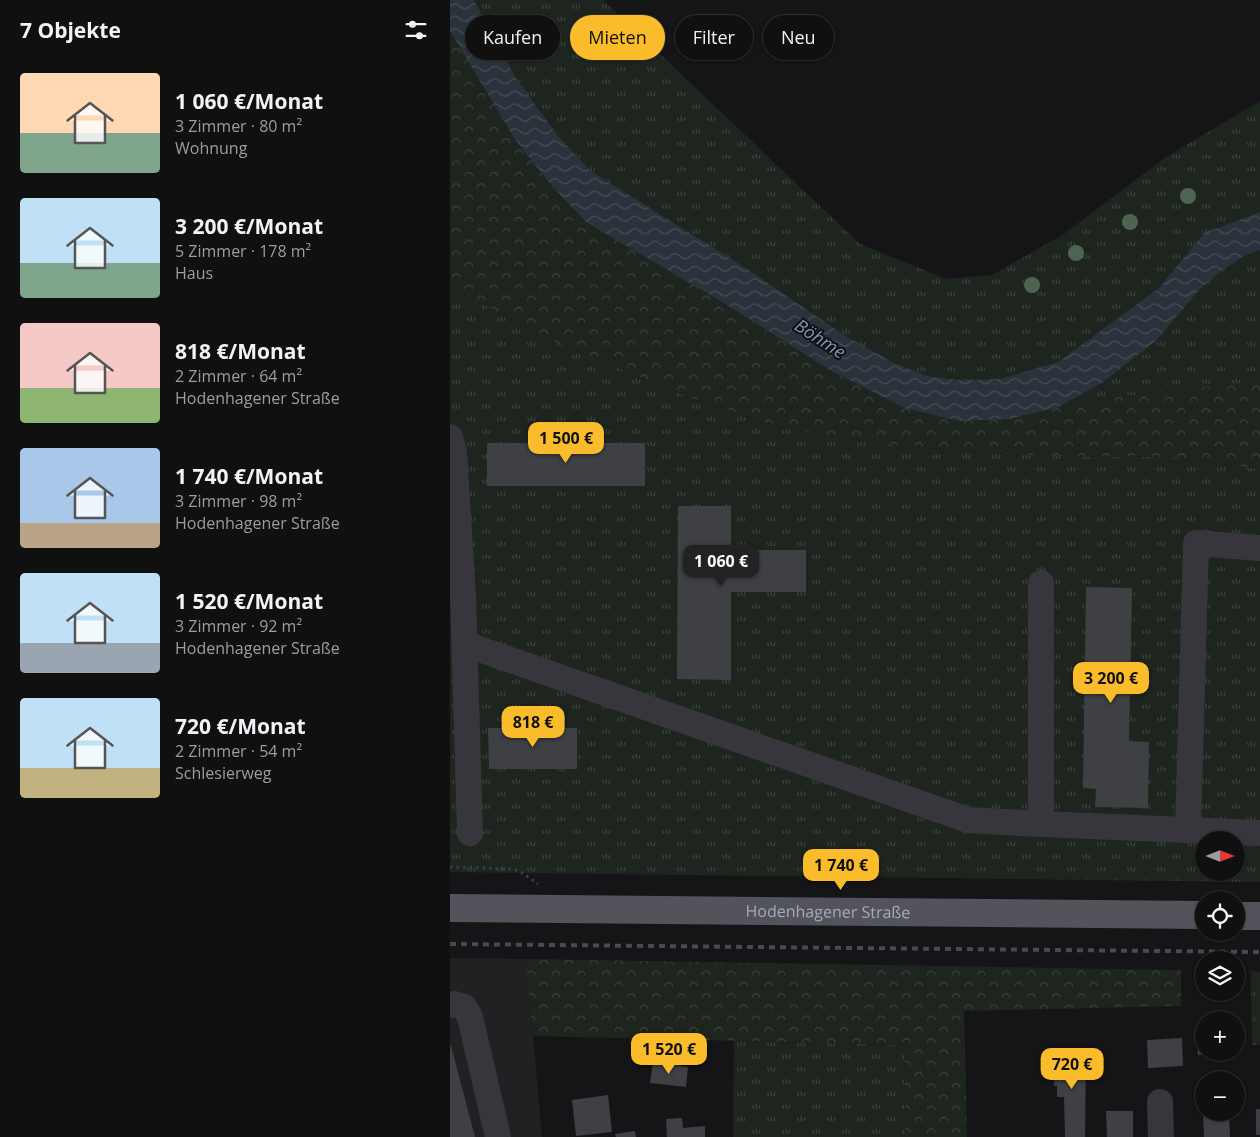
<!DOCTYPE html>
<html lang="de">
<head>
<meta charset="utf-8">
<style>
	:root { --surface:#101011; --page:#19191a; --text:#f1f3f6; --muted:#9c9d9f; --line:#303031; --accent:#fabc2a }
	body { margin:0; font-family:"Open Sans",sans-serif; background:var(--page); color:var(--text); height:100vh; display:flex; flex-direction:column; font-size:19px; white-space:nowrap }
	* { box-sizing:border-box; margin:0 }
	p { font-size:16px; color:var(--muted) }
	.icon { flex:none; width:28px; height:28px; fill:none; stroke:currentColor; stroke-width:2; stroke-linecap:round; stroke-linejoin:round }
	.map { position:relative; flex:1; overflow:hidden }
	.sheet { display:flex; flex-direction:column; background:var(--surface); width:450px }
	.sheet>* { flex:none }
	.top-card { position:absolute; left:15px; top:15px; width:475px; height:45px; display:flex; gap:10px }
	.needle { width:32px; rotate:90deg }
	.buttons { position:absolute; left:745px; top:831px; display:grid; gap:10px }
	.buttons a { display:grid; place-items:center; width:50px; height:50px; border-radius:50%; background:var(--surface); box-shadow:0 1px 4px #0004,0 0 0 1px var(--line); font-size:25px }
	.price { position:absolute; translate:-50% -42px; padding:0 11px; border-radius:10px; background:var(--accent); color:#111; font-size:16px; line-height:32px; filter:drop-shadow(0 1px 2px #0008) }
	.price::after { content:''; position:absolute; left:50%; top:30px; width:15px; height:11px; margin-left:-8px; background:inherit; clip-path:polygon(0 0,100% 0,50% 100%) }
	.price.selected { background:#222; color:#fff }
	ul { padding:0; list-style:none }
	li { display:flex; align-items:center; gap:15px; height:125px; padding:0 20px }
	li span { display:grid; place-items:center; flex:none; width:140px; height:100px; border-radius:5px; color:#555 }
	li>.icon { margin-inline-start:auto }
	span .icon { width:60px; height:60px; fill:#fffc; stroke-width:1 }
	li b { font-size:21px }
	h2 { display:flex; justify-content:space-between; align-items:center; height:60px; padding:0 20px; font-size:21px }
	.pill { padding:0 18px; border-radius:22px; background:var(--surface); box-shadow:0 1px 4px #0004,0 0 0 1px var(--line); font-size:18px; line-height:45px }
	.pill.selected { background:var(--accent); color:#111 }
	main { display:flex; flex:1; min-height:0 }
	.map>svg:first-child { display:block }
</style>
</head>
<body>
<main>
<section class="sheet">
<h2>7 Objekte<svg class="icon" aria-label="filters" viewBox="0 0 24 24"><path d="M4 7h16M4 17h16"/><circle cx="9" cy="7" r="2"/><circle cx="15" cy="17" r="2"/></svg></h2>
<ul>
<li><span style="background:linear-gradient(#ffd9b3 60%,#7fa58c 0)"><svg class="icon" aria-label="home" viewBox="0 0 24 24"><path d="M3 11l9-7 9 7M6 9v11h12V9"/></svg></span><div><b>1 060 €/Monat</b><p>3 Zimmer · 80 m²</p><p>Wohnung</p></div></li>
<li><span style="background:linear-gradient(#bfe0f5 65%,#7fa58c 0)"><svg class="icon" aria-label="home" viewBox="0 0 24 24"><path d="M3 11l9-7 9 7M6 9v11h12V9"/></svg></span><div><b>3 200 €/Monat</b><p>5 Zimmer · 178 m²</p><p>Haus</p></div></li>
<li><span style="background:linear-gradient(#f6c9c9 65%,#8fb573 0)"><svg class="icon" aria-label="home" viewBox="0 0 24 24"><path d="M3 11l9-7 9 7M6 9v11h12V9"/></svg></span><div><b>818 €/Monat</b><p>2 Zimmer · 64 m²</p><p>Hodenhagener Straße</p></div></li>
<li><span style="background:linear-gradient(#a9c7e8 75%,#b9a48a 0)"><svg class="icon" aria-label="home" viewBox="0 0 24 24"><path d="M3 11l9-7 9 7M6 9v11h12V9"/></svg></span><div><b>1 740 €/Monat</b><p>3 Zimmer · 98 m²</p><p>Hodenhagener Straße</p></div></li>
<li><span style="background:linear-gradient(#bfe0f5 70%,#9aa5b1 0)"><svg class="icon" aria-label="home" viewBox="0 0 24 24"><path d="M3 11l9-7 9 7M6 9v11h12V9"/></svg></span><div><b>1 520 €/Monat</b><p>3 Zimmer · 92 m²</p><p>Hodenhagener Straße</p></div></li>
<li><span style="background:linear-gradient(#bfe0f5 70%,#c2b280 0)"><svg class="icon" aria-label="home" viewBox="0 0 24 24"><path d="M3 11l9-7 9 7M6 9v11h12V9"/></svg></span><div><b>720 €/Monat</b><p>2 Zimmer · 54 m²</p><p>Schlesierweg</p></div></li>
</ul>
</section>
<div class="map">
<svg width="810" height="1137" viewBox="0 0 810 1137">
	<defs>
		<pattern id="grass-tufts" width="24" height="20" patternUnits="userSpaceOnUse" patternTransform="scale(1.25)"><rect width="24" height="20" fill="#1d251e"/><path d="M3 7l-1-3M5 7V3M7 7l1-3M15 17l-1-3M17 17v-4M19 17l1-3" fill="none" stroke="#3b423d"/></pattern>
		<pattern id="forest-crowns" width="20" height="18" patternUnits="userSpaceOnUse" patternTransform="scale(1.25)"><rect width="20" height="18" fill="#1d251e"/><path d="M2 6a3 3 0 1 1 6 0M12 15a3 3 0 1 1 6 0" fill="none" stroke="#3b423d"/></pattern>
		<pattern id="water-waves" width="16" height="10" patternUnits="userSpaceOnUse" patternTransform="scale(1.25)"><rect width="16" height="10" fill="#2a333b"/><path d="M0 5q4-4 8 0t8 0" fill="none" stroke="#464e55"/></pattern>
	</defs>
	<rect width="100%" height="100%" fill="#151517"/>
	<path fill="#212124" d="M0,958L76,959L92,1137H0Z"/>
	<path fill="url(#grass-tufts)" fill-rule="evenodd" d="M24,0H153L410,244L496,279L542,275L614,234L716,157L810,101V212L754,233L709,288L608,362L550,379L508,380L478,376L442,362L391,333L299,270L141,171L108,136L66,78Z
		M810,250V381L675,396L606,408L652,383L707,340L749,290L769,273L794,256Z
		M0,285L88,335L236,396L329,427L438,445L589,456L723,457L810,469V882L0,872ZM754,840H786V872H754Z
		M801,971L810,972V1045H802Z
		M284,1041L454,1045L456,1137H283Z"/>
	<path fill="url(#forest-crowns)" d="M0,31L67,141L272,302L383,372L455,408L559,419L606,408L675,396L810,381V469L723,457L589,456L438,445L329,427L236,396L88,335L0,285Z
		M76,959L731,970V1006L514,1011L517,1137H456L454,1045L83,1036Z"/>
	<path fill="url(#water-waves)" d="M0,0H24L66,78L108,136L141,171L299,270L391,333L442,362L478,376L508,380L550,379L608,362L709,288L754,233L810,212V250L794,256L769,273L749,290L707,340L652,383L606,408L559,419L509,421L455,408L383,372L272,302L136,222L102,186L66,141L0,31Z"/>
	<path fill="#3f4044" d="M37,443H195V486H37Z
		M228,506H281V550H356V592H281V680L227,679Z
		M636,587L682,588L679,741L699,742L698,808L645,807L646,789L633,788Z
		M38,728H127V769H39Z
		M732,1038L733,1066L698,1068L697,1040Z
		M747,1040H754V1052H778V1054L748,1055Z
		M0,1046H1L25,1137H0Z
		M604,1052H636L635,1137H615L614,1097H607V1086H604Z
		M203,1062L238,1067L236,1087L200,1083Z
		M158,1095L162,1132L126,1136L122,1100Z
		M806,1109H810V1135H806Z
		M656,1111H683V1137H657Z
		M753,1112H779L780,1137H754Z
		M232,1118L233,1128L255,1126V1137H217L216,1119Z
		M185,1131L186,1137H166L165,1134Z"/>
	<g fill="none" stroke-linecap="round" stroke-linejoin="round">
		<path stroke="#3c3d43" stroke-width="3" stroke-dasharray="2.5 4" stroke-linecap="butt" d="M0,867L62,869L71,872L88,884"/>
		<path stroke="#36363c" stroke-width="26" d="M0,437L4,452L13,596L20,833
			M15,644L518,820L591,824V583
			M591,824L810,833
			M738,830L746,543L810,548
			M0,1005L4,1004L14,1007L20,1017L48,1137
			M710,1102L711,1137"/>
		<g stroke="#52535b" stroke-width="28">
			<path id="s1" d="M0,908L754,915"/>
			<path d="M786,916H810"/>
		</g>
		<path stroke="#494a51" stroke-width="4" stroke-dasharray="6 5" stroke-linecap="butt" d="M0,944L810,952"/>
	</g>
	<g fill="#4e6451">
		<circle cx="738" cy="196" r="8"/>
		<circle cx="680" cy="222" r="8"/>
		<circle cx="626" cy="253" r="8"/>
		<circle cx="582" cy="285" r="8"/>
	</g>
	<g text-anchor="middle" stroke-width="4" stroke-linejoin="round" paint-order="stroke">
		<g font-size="16" fill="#a6abb8" stroke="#101012">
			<text dy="6" stroke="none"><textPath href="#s1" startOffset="378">Hodenhagener Straße</textPath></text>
		</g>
		<g font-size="18" font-style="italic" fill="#7b97b4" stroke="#101012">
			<text transform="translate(370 339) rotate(33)" y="6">Böhme</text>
		</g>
	</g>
</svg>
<div class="buttons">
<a><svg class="needle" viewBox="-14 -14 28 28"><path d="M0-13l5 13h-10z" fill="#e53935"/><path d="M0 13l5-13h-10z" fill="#9c9d9f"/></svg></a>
<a><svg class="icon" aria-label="locate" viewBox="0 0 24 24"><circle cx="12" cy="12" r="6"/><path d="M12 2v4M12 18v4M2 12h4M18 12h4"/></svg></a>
<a><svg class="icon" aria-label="layers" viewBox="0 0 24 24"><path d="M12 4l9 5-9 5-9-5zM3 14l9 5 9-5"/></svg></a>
<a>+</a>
<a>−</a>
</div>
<b class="price" style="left:116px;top:464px">1 500 €</b>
<b class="price selected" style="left:271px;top:587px">1 060 €</b>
<b class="price" style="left:661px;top:704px">3 200 €</b>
<b class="price" style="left:83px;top:748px">818 €</b>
<b class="price" style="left:391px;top:891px">1 740 €</b>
<b class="price" style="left:219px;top:1075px">1 520 €</b>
<b class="price" style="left:622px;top:1090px">720 €</b>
<div class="top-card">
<a class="pill">Kaufen</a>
<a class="pill selected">Mieten</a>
<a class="pill">Filter</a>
<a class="pill">Neu</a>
</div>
</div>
</main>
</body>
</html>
